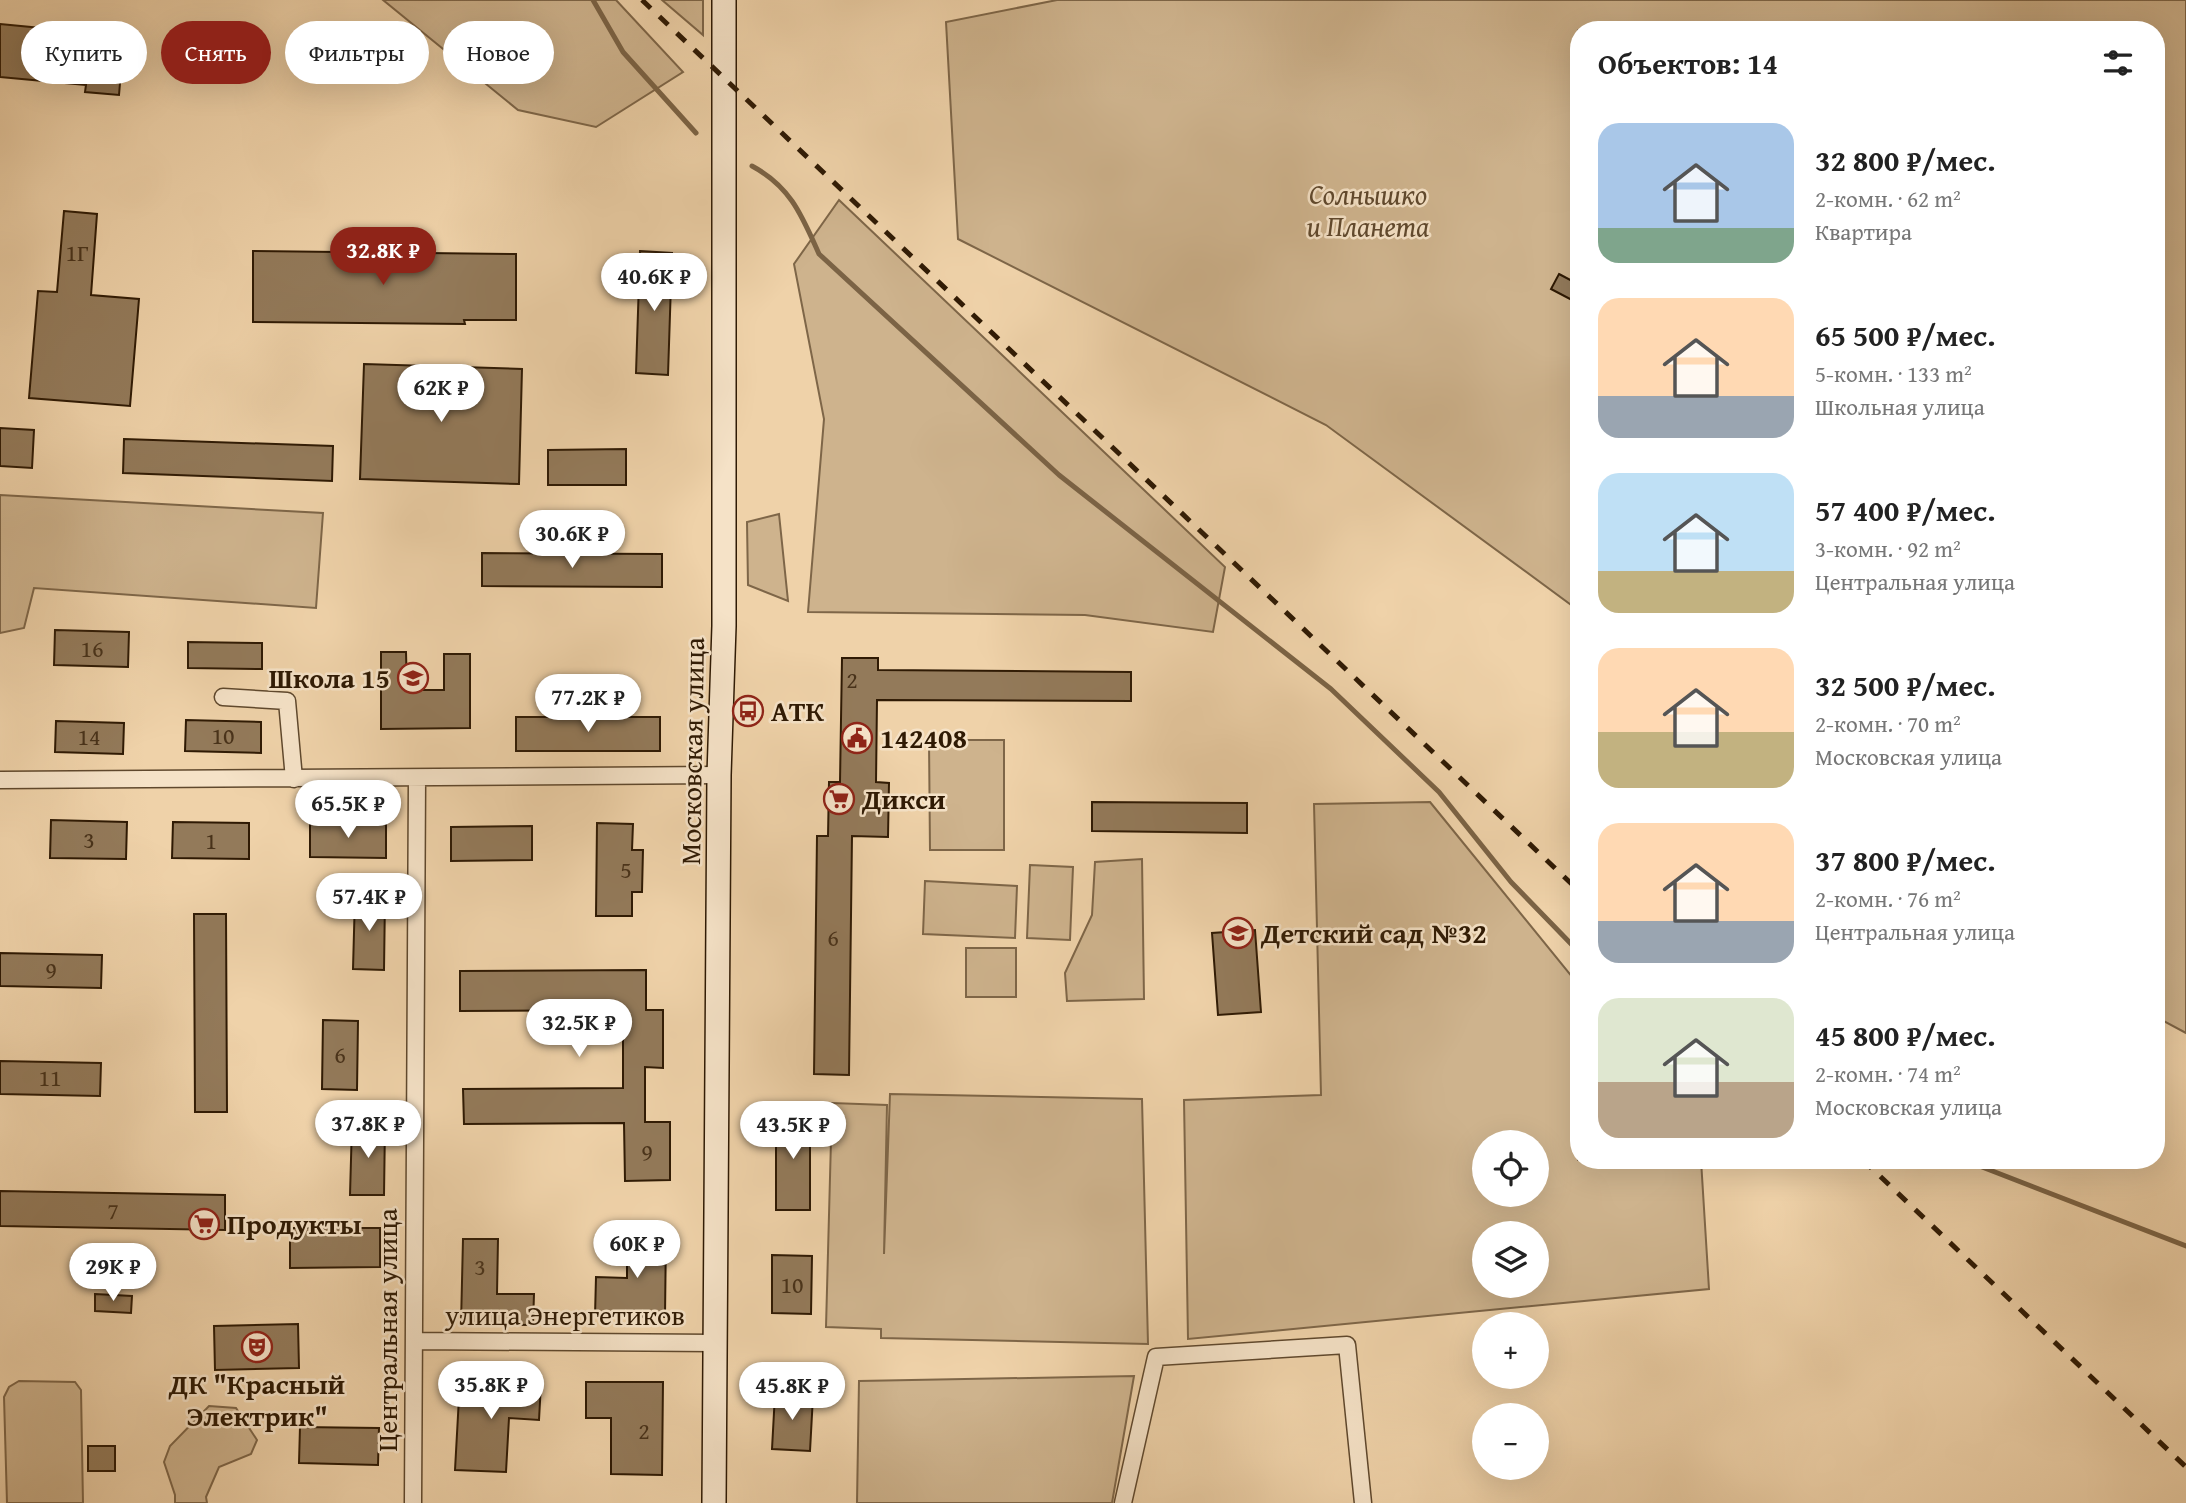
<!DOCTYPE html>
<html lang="ru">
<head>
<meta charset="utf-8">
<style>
	:root { --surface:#fff; --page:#f2f2f2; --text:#222; --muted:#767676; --accent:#8f2418 }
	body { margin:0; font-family:"Gentium Book Plus",serif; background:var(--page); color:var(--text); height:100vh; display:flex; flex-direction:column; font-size:26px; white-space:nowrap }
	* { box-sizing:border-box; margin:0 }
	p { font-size:23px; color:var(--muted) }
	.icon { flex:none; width:38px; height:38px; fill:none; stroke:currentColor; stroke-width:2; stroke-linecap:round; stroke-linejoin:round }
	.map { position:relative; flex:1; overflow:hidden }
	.side { position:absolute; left:1570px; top:21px; width:595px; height:1148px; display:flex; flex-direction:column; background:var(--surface); border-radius:28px; box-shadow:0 7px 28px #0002 }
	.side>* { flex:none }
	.guide { position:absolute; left:21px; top:21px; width:665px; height:63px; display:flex; gap:14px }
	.buttons { position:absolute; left:1472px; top:1130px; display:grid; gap:14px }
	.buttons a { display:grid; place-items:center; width:77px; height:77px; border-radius:50%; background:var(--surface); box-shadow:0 7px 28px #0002; font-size:35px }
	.price { position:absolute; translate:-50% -60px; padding:0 16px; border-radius:24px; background:#fff; color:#222; font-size:23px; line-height:46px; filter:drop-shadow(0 2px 4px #0008) }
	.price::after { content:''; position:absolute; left:50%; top:42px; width:21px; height:16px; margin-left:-10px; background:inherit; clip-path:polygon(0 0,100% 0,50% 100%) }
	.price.selected { background:var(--accent); color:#fff }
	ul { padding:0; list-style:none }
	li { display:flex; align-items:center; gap:21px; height:175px; padding:0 28px }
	li span { display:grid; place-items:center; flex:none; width:196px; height:140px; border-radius:21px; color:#555 }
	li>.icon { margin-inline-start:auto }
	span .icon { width:84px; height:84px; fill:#fffc; stroke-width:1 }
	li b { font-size:30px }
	h2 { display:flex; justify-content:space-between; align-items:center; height:84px; padding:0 28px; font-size:30px }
	.pill { padding:0 24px; border-radius:32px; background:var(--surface); box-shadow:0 7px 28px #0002; font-size:24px; line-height:63px }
	.pill.selected { background:var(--accent); color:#fff }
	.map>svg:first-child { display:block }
</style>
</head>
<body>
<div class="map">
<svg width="2186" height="1503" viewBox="0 0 2186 1503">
	<rect width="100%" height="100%" fill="#efd2a9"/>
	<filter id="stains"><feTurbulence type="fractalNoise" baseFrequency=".00286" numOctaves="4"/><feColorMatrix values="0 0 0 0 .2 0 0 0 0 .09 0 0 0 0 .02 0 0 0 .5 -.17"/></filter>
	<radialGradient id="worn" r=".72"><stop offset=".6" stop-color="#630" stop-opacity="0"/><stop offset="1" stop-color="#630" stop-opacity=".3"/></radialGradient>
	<path fill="#ceb38d" stroke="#7e6648" stroke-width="2" fill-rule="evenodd" d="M383,0H616L683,72L596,127L518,110Z
		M662,0H703V35Z
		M1057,0H2186V1033L2156,1017V30H1578V610L1326,425L958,239L946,22Z
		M839,200L1225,567L1213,632L1085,615L808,612L824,419L794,264Z
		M0,495L323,513L316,608L34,588L24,628L0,633Z
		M779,514L788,601L748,585L747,522Z
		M929,740H1004V850H930Z
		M1430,802L1578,984V1160H1701L1709,1289L1188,1339L1184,1100L1321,1095L1314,804ZM1484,1143H1536V1195H1484ZM1484,1234H1536V1286H1484Z
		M1142,859L1144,999L1067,1001L1065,973L1092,915L1095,862Z
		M1030,865L1073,867L1070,940L1027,938Z
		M925,881L1017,886L1015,938L923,934Z
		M966,948H1016V997H966Z
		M890,1094L1142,1099L1148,1344L881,1338V1329L826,1327L832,1103L887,1105L884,1254Z
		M1134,1376L1112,1503H857L859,1381Z
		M19,1381L75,1382L81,1390L83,1503H7L4,1397L9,1387Z
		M209,1406L236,1408L257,1440L251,1454L219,1467L206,1497L207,1503H175V1495L164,1462L170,1446Z"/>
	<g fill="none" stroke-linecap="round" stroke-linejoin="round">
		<path stroke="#7b6345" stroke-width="5" d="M593,0L623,52L696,133
			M752,166C791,187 802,216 819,254L1059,475L1331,689L1439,792L1511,882L1578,951
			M1964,1160L2186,1246"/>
	</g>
	<path fill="#937a5a" stroke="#2f1a04" stroke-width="2" d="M0,24L124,36L119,95L85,92L86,85L0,77Z
		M64,211L97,214L91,295L139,299L130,406L29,398L38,291L57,292Z
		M253,251L516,254V320H464L465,324L253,322Z
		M640,251L672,253L668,375L636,373Z
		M1559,274L1578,284L1572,300L1551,289Z
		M364,364L522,369L519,484L360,479Z
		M0,428L34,430L32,468L0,466Z
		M124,439L333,446L332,481L123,473Z
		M626,449V485H548V450Z
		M482,553L662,554V587L482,586Z
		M55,630L129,632L128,667L54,665Z
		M188,642L262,643V669L188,668Z
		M381,652H406L407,690H444V654H470V728L381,729Z
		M842,658H878V670L1131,672V701L877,700L876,782L889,783L888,837L852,836L849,1075L814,1074L817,836H828L829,782H840Z
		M516,717H660V751H516Z
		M186,720L261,722V753L185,751Z
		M56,721L124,723L123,754L55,752Z
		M1092,802L1247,803V833L1092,831Z
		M51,820L127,822L126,859L50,858Z
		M173,822L249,823V859L172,858Z
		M310,822L386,824V858L310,857Z
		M597,823L633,824L632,850H643L642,892H632V916H596Z
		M532,826V860L451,861V827Z
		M355,896L385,897L384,970L353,969Z
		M194,914H226L227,1112H195Z
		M1255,930L1261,1012L1218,1015L1212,933Z
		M0,953L102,955L101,988L0,986Z
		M646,970V1010H663V1068L645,1067V1122H670V1180L625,1181L624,1123L464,1124L463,1089L623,1088V1010L460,1011V971Z
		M323,1020L358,1021L357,1090L322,1089Z
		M0,1061L101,1063L100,1096L0,1094Z
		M776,1111H810V1210H776Z
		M352,1124H385L384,1195H350Z
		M0,1191L225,1195V1230L0,1226Z
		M290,1228H380V1267L290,1268Z
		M627,1232H666L665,1317L595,1316L596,1277L627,1278Z
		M463,1239H498L497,1294H534L533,1325L461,1324Z
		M772,1255L812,1256L811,1314L772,1313Z
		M95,1294L132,1296L131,1313L95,1311Z
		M298,1324L299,1368L215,1370L214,1326Z
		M460,1379L541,1383L539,1420L509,1418L506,1472L455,1470Z
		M586,1382H663L662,1475L611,1474V1418H586Z
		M775,1394L813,1396L810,1451L772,1449Z
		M300,1427L379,1428L378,1465L299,1463Z
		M88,1446H115V1471H88Z"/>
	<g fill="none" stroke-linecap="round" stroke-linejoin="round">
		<g stroke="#5f482d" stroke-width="19">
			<path id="street" d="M223,697L287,701L294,779
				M0,780L719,775
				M414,1341L715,1343
				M413,1503L417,779
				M1123,1503L1156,1357L1347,1345L1363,1503"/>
		</g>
		<g stroke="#2f1a04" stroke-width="26">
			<path id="secondary" d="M714,1503L719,775L724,626V0"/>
		</g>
		<use href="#street" stroke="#f5e2c7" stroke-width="16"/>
		<use href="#secondary" stroke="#f5e2c7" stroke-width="23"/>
		<path stroke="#2f1a04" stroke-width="5" stroke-dasharray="12 12" stroke-linecap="butt" d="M642,0L1578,890
			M1863,1160L2186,1467"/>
	</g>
	<defs>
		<g id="school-ring" transform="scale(1.575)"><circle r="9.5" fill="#f5e2c7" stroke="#8f2418" stroke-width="1.5"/><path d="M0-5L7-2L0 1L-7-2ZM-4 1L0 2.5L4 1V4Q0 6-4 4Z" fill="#8f2418"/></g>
		<g id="bus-ring" transform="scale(1.575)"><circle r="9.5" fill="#f5e2c7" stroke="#8f2418" stroke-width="1.5"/><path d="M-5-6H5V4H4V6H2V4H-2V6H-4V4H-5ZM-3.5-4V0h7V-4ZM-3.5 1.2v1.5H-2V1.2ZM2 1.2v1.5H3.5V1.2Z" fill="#8f2418"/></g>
		<g id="civic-ring" transform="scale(1.575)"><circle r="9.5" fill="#f5e2c7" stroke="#8f2418" stroke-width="1.5"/><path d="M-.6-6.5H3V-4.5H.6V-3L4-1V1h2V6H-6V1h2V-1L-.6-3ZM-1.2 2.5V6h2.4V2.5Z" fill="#8f2418"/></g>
		<g id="supermarket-ring" transform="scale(1.575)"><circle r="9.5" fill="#f5e2c7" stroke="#8f2418" stroke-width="1.5"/><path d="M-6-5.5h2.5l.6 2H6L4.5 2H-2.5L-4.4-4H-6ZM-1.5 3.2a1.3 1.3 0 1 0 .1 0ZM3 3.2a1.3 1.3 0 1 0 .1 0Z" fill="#8f2418"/></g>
		<g id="theatre-ring" transform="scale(1.575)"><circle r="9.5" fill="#f5e2c7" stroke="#8f2418" stroke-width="1.5"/><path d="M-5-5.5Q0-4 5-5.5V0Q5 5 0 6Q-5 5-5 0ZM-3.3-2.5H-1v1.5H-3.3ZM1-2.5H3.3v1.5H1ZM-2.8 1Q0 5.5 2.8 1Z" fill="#8f2418"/></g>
	</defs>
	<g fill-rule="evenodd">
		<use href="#school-ring" x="413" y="678"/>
		<use href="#bus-ring" x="748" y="711"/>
		<use href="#civic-ring" x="857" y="738"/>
		<use href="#supermarket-ring" x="839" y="799"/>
		<use href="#school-ring" x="1238" y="933"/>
		<use href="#supermarket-ring" x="204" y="1224"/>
		<use href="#theatre-ring" x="257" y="1347"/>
	</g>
	<g text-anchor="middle" stroke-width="5" stroke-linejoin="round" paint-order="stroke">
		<g font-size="24" fill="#48321a">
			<text x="77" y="261">1Г</text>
			<text x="92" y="657">16</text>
			<text x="852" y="688">2</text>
			<text x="223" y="744">10</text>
			<text x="89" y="745">14</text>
			<text x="89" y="848">3</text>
			<text x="211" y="849">1</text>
			<text x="626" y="878">5</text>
			<text x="833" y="946">6</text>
			<text x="51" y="978">9</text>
			<text x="340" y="1063">6</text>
			<text x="50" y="1086">11</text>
			<text x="647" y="1160">9</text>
			<text x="113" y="1219">7</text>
			<text x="480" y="1275">3</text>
			<text x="792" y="1293">10</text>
			<text x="644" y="1439">2</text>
		</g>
		<g font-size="28" font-style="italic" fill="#5f482d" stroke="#f5e2c7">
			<text x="1368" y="204">Солнышко<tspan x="1368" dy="32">и Планета</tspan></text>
		</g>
		<g font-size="28" font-weight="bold" fill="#2f1a04" stroke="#f5e2c7" text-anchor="start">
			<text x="390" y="688" text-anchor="end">Школа 15</text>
			<text x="771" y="721">АТК</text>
			<text x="880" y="748">142408</text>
			<text x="862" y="809">Дикси</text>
			<text x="1261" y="943">Детский сад №32</text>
			<text x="227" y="1234">Продукты</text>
			<text x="257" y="1394" text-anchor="middle">ДК "Красный<tspan x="257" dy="32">Электрик"</tspan></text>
		</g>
		<g font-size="28" fill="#2f1a04" stroke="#f5e2c7">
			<text transform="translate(692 751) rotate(-89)" y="10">Московская улица</text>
			<text x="565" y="1325">улица Энергетиков</text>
			<text transform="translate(387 1330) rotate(-90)" y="10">Центральная улица</text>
		</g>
	</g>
	<rect width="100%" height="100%" filter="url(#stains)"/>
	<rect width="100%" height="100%" fill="url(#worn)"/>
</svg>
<div class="buttons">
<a><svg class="icon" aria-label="locate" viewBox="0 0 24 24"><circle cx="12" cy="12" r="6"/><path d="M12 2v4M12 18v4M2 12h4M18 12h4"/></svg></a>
<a><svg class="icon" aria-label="layers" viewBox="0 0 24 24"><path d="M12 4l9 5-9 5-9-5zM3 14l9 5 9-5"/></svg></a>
<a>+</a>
<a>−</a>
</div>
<b class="price selected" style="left:383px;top:287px">32.8K ₽</b>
<b class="price" style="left:654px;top:313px">40.6K ₽</b>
<b class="price" style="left:441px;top:424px">62K ₽</b>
<b class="price" style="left:572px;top:570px">30.6K ₽</b>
<b class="price" style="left:588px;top:734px">77.2K ₽</b>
<b class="price" style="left:348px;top:840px">65.5K ₽</b>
<b class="price" style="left:369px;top:933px">57.4K ₽</b>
<b class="price" style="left:579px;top:1059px">32.5K ₽</b>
<b class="price" style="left:368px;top:1160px">37.8K ₽</b>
<b class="price" style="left:793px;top:1161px">43.5K ₽</b>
<b class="price" style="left:637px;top:1280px">60K ₽</b>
<b class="price" style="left:113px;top:1303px">29K ₽</b>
<b class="price" style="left:491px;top:1421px">35.8K ₽</b>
<b class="price" style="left:792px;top:1422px">45.8K ₽</b>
<div class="guide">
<a class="pill">Купить</a>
<a class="pill selected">Снять</a>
<a class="pill">Фильтры</a>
<a class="pill">Новое</a>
</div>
<section class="side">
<h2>Объектов: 14<svg class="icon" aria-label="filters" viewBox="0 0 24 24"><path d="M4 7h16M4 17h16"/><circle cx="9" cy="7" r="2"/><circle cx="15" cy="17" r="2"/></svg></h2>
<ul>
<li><span style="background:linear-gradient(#a9c7e8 75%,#7fa58c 0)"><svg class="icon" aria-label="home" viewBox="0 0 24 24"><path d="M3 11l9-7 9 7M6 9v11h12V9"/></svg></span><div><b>32 800 ₽/мес.</b><p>2-комн. · 62 m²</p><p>Квартира</p></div></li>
<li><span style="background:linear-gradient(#ffd9b3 70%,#9aa5b1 0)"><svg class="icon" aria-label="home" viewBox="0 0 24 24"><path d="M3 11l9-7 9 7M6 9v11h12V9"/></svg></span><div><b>65 500 ₽/мес.</b><p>5-комн. · 133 m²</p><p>Школьная улица</p></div></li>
<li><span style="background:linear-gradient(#bfe0f5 70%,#c2b280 0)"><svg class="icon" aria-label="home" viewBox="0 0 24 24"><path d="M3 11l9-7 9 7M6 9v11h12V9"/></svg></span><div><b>57 400 ₽/мес.</b><p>3-комн. · 92 m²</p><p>Центральная улица</p></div></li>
<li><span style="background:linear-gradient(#ffd9b3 60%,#c2b280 0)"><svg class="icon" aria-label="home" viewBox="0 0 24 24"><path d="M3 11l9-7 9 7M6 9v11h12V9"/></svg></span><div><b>32 500 ₽/мес.</b><p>2-комн. · 70 m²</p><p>Московская улица</p></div></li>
<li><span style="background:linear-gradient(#ffd9b3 70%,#9aa5b1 0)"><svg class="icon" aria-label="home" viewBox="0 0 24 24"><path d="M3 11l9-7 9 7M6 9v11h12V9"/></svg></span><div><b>37 800 ₽/мес.</b><p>2-комн. · 76 m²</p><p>Центральная улица</p></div></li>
<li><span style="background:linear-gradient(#dfe7d0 60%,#b9a48a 0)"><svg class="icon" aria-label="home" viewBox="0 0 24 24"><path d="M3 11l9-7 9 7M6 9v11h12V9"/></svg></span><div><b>45 800 ₽/мес.</b><p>2-комн. · 74 m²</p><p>Московская улица</p></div></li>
</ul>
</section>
</div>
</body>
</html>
